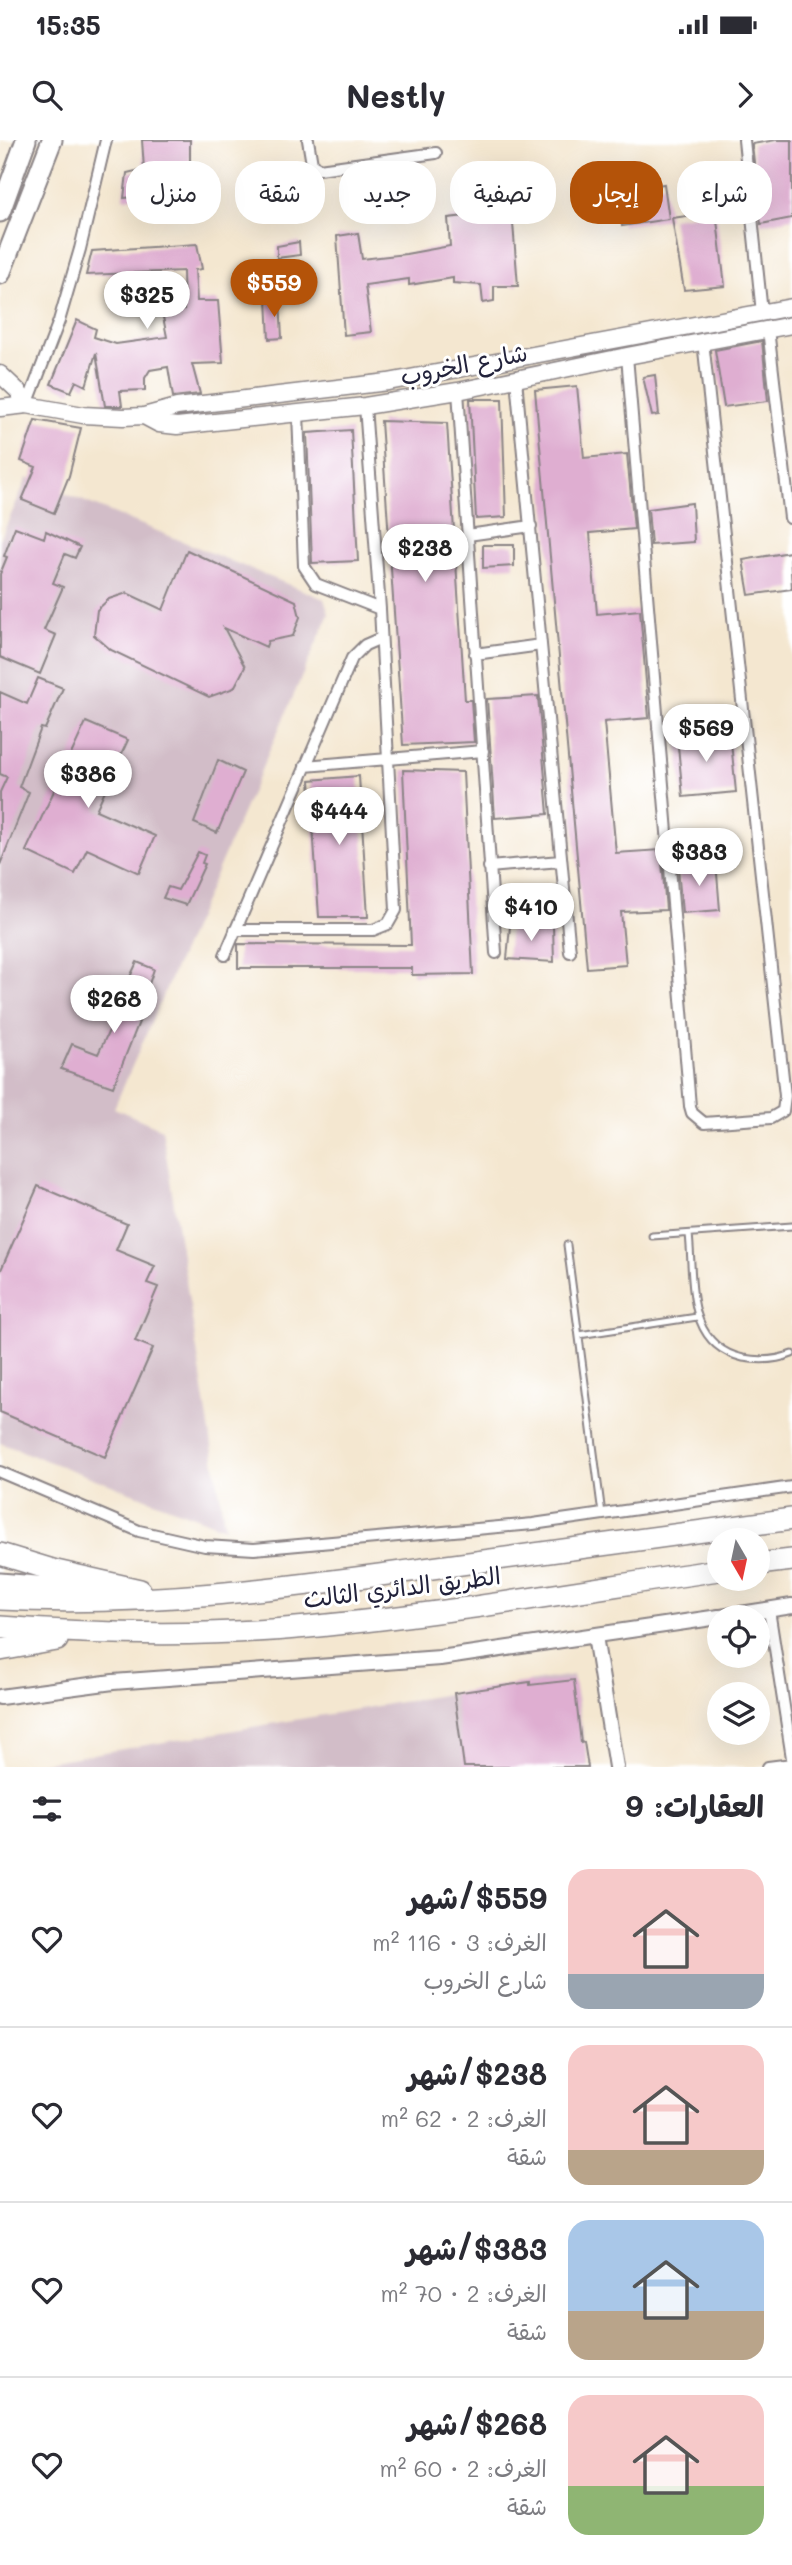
<!DOCTYPE html>
<html lang="ar">
<head>
<meta charset="utf-8">
<style>
	:root { --surface:#fff; --page:#f2f2f3; --text:#2b2b33; --muted:#7c7c81; --line:#e1e1e2; --accent:#b45309 }
	body { margin:0; font-family:Mali,"Playpen Sans Arabic",sans-serif; background:var(--page); color:var(--text); direction:rtl; height:100vh; display:flex; flex-direction:column; font-size:26px; white-space:nowrap }
	* { box-sizing:border-box; margin:0 }
	p { font-size:23px; color:var(--muted) }
	.icon { flex:none; width:38px; height:38px; fill:none; stroke:currentColor; stroke-width:2; stroke-linecap:round; stroke-linejoin:round }
	.map { position:relative; height:1627px; overflow:hidden; direction:ltr }
	.drawer { display:flex; flex-direction:column; background:var(--surface); flex:1 }
	.drawer>* { flex:none }
	.banner { position:absolute; left:21px; top:21px; width:751px; height:63px; direction:rtl; display:flex; gap:14px }
	.needle { width:46px; rotate:171deg }
	.tools { position:absolute; left:707px; top:1388px; display:grid; gap:14px }
	.tools a { display:grid; place-items:center; width:63px; height:63px; border-radius:50%; background:var(--surface); box-shadow:0 7px 28px #0002; font-size:35px }
	.price { position:absolute; translate:-50% -60px; padding:0 16px; border-radius:24px; background:#fff; color:#222; font-size:23px; line-height:46px; filter:drop-shadow(0 2px 4px #0008) }
	.price::after { content:''; position:absolute; left:50%; top:42px; width:21px; height:16px; margin-left:-10px; background:inherit; clip-path:polygon(0 0,100% 0,50% 100%) }
	.price.on { background:var(--accent); color:#fff }
	ul { padding:0; list-style:none }
	li { display:flex; align-items:center; gap:21px; height:175px; padding:0 28px }
	li+li { border-top:2px solid var(--line) }
	li span { display:grid; place-items:center; flex:none; width:196px; height:140px; border-radius:21px; color:#555 }
	li>.icon { margin-inline-start:auto }
	span .icon { width:84px; height:84px; fill:#fffc; stroke-width:1 }
	li b { font-size:30px }
	h2 { display:flex; justify-content:space-between; align-items:center; height:84px; padding:0 28px; font-size:30px }
	.pill { padding:0 24px; border-radius:28px; background:var(--surface); box-shadow:0 7px 28px #0002; font-size:24px; line-height:63px }
	.pill.on { background:var(--accent); color:#fff }
	.status { display:flex; justify-content:space-between; align-items:center; height:49px; padding:0 35px; background:var(--surface); direction:ltr }
	.status svg { height:19px; fill:currentColor }
	header { display:flex; justify-content:space-between; align-items:center; height:91px; padding:0 28px; background:var(--surface); font-size:32px; font-weight:700 }
	.map>svg:first-child { display:block }
</style>
</head>
<body>
<div class="status"><b>15:35</b><svg viewBox="0 0 49 12"><path d="M0 12V9h3v3zM5 12V6h3v6zM10 12V3h3v9zM15 12V0h3v12zM26 1h20v11H26zM47 4h2v5h-2z"/></svg></div>
<header><svg class="icon" aria-label="forward" viewBox="0 0 24 24"><path d="M9 5l7 7-7 7"/></svg>Nestly<svg class="icon" aria-label="search" viewBox="0 0 24 24"><circle cx="10" cy="10" r="6"/><path d="M15 15l6 6"/></svg></header>
<div class="map">
<svg width="792" height="1627" viewBox="0 0 792 1627">
	<rect width="100%" height="100%" fill="#fff"/>
	<filter id="ink" filterUnits="userSpaceOnUse"><feTurbulence type="fractalNoise" baseFrequency=".0143" numOctaves="2"/><feDisplacementMap in="SourceGraphic" scale="14" xChannelSelector="R" yChannelSelector="G"/><feConvolveMatrix kernelMatrix="1 2 1 2 8 2 1 2 1" color-interpolation-filters="sRGB"/></filter>
	<filter id="wash" filterUnits="userSpaceOnUse"><feTurbulence type="fractalNoise" baseFrequency=".00686" numOctaves="4" result="noise"/><feDisplacementMap in="SourceGraphic" scale="28" xChannelSelector="R" yChannelSelector="G"/><feGaussianBlur stdDeviation="1.57" result="paint"/><feColorMatrix in="noise" values="0 0 0 0 0 0 0 0 0 0 0 0 0 0 0 0 0 1.4 0 .05"/><feComposite in="paint" operator="in"/></filter>
	<g filter="url(#wash)">
		<rect width="100%" height="100%" fill="#f4e7d0"/>
		<path fill="#d2bdc8" d="M27,338L324,459L329,474L114,968L162,989L225,1388L0,1303V400Z
			M573,1535L589,1627H17L454,1553Z"/>
		<g id="blocks">
			<path fill="#dfaed1" d="M142,0H190V27H194L197,39L193,50L124,58L127,33L144,29Z
				M776,0H792V78L761,84L752,4Z
				M664,44L669,79L622,86L616,51Z
				M512,71L518,146H494V161L483,163L481,145L453,143V138L409,145V139L365,145L371,192L344,195L337,96L358,93L362,119L406,114L450,106L448,78Z
				M716,72L725,146L684,150L672,78Z
				M299,102L300,115L277,118V106Z
				M197,104L202,129L195,130L197,161H218L223,223L192,224L200,254L173,257L168,227L150,230L145,238V250L120,251L122,266H105L96,213L86,246L76,241L71,252L51,244L77,180L96,189L94,197L116,204L167,197L162,172L184,170L183,131L86,135L92,111Z
				M267,159L280,160L282,198L269,199Z
				M762,201L768,261L724,267L715,210Z
				M655,235L659,275L652,276L643,237Z
				M577,246L584,318L627,314L634,389L590,393L597,474L640,470L649,578L604,582L616,713L661,710L666,770L621,772L626,825L587,828L535,250Z
				M470,259H502L506,377L476,379Z
				M35,280L81,288L69,336L54,373L22,360L36,327L21,321Z
				M381,281L447,283L465,560H471L474,602L403,605Z
				M351,290L358,421L312,423L307,293Z
				M692,363L694,402L651,405L648,369Z
				M15,387L44,398L46,391L80,407L75,418L65,414L53,443L63,447L44,490L56,495L40,534L0,517V434L7,417L4,416Z
				M483,405H514V426L483,428Z
				M187,410L296,461L300,477L293,496L268,501L266,507L224,488L245,527L234,548L209,557L111,510L94,495L97,470L109,459L127,453L163,470Z
				M790,412L792,449L749,455L743,420Z
				M38,538L63,548L45,589L41,588L19,647L29,652L0,725V652L7,637L0,634V552L27,564Z
				M538,556L548,674L495,678L487,559Z
				M86,582L128,600L96,670L155,696L139,733L87,709L75,734L26,711Z
				M730,592L736,652L683,657L677,596Z
				M218,620L243,632L217,693L194,683Z
				M403,630L463,632L473,834L412,835V828H238V804L411,805Z
				M359,636L368,777H319L310,640Z
				M198,712L205,715L202,723L205,724L186,765L163,758L168,747L178,750Z
				M716,722L720,770L682,773L678,727Z
				M553,785L554,822L507,819L510,786Z
				M137,822L154,829L147,850L151,852L113,947L61,929L72,904L98,914L133,840L129,839Z
				M38,1046L127,1084L116,1110L155,1126L147,1143L158,1147L135,1201L153,1208L105,1317L0,1272V1132Z
				M574,1540L581,1603L584,1602L588,1627H464L454,1553L530,1542V1545Z"/>
		</g>
	</g>
	<g filter="url(#ink)">
		<use href="#blocks" fill-opacity="0" stroke="#8b8486" stroke-width="2"/>
		<g fill="none" stroke-linecap="round" stroke-linejoin="round">
			<g stroke="#8b8486" stroke-width="9">
				<path id="service" d="M689,1094C694,1141 685,1205 743,1218C760,1221 777,1220 792,1214
					M652,1096L792,1086
					M567,1105L602,1374
					M579,1195L697,1177"/>
			</g>
			<g stroke="#8b8486" stroke-width="14">
				<path id="minor" d="M308,0L312,24L319,29L436,13
					M744,0L762,173
					M768,189L790,378
					M627,216L690,966L692,973L704,983L771,978L783,971L785,956L703,201
					M516,239L570,812
					M458,251L496,813
					M27,265L59,181L80,109L106,0
					M298,273L304,426L316,444L380,469
					M468,395L531,386
					M475,514L541,505
					M658,589L744,580
					M305,626L483,611
					M489,727L561,721
					M235,790H373L388,784L396,770L380,469L365,266
					M225,815L352,518L365,505L381,498
					M0,1332L139,1391L205,1406L254,1409L533,1384L792,1347
					M769,1470L792,1618
					M768,1627L792,1624"/>
			</g>
			<g stroke="#8b8486" stroke-width="18">
				<path id="tertiary" d="M721,1477L792,1466
					M595,1496L616,1627
					M0,1557L113,1542L440,1518L719,1477"/>
			</g>
			<g stroke="#8b8486" stroke-width="19">
				<path id="secondary" d="M0,234L18,251L27,265
					M0,268L27,265L83,275L123,277L144,276L177,267L388,242L792,167
					M144,276L159,284L177,286L365,266L458,251L627,216L792,185"/>
			</g>
			<g stroke="#8b8486" stroke-width="23">
				<path id="trunk" d="M0,72L26,0
					M0,134L52,0
					M0,1443L109,1452"/>
			</g>
			<g stroke="#8b8486" stroke-width="24">
				<path id="motorway" d="M0,1414L56,1431L140,1450
					M758,1424L792,1420
					M0,1459C147,1467 294,1447 439,1427C557,1411 674,1395 792,1379
					M0,1487C103,1495 205,1497 308,1487C446,1474 583,1450 719,1430
					M0,1510L57,1500"/>
			</g>
			<use href="#service" stroke="#fff" stroke-width="5"/>
			<use href="#minor" stroke="#fff" stroke-width="10"/>
			<use href="#tertiary" stroke="#fff" stroke-width="14"/>
			<use href="#secondary" stroke="#fff" stroke-width="16"/>
			<use href="#trunk" stroke="#fff" stroke-width="19"/>
			<use href="#motorway" stroke="#fff" stroke-width="21"/>
		</g>
	</g>
	<g text-anchor="middle" stroke-width="6" stroke-linejoin="round" paint-order="stroke">
		<g font-size="24" fill="#22223b" stroke="#fff">
			<text transform="translate(464 225) rotate(-11)" y="8">شارع الخروب</text>
			<text transform="translate(402 1448) rotate(-7)" y="8">الطريق الدائري الثالث</text>
		</g>
	</g>
</svg>
<div class="tools">
<a><svg class="needle" viewBox="-14 -14 28 28"><path d="M0-13l5 13h-10z" fill="#e53935"/><path d="M0 13l5-13h-10z" fill="#7c7c81"/></svg></a>
<a><svg class="icon" aria-label="locate" viewBox="0 0 24 24"><circle cx="12" cy="12" r="6"/><path d="M12 2v4M12 18v4M2 12h4M18 12h4"/></svg></a>
<a><svg class="icon" aria-label="layers" viewBox="0 0 24 24"><path d="M12 4l9 5-9 5-9-5zM3 14l9 5 9-5"/></svg></a>
</div>
<b class="price on" style="left:274px;top:179px">$559</b>
<b class="price" style="left:147px;top:191px">$325</b>
<b class="price" style="left:425px;top:444px">$238</b>
<b class="price" style="left:706px;top:624px">$569</b>
<b class="price" style="left:88px;top:670px">$386</b>
<b class="price" style="left:339px;top:707px">$444</b>
<b class="price" style="left:699px;top:748px">$383</b>
<b class="price" style="left:531px;top:803px">$410</b>
<b class="price" style="left:114px;top:895px">$268</b>
<div class="banner">
<a class="pill">شراء</a>
<a class="pill on">إيجار</a>
<a class="pill">تصفية</a>
<a class="pill">جديد</a>
<a class="pill">شقة</a>
<a class="pill">منزل</a>
</div>
</div>
<section class="drawer">
<h2>العقارات: 9<svg class="icon" aria-label="filters" viewBox="0 0 24 24"><path d="M4 7h16M4 17h16"/><circle cx="9" cy="7" r="2"/><circle cx="15" cy="17" r="2"/></svg></h2>
<ul>
<li><span style="background:linear-gradient(#f6c9c9 75%,#9aa5b1 0)"><svg class="icon" aria-label="home" viewBox="0 0 24 24"><path d="M3 11l9-7 9 7M6 9v11h12V9"/></svg></span><div><b>$559/شهر</b><p>الغرف: 3 · 116 m²</p><p>شارع الخروب</p></div><svg class="icon" aria-label="heart" viewBox="0 0 24 24"><path d="M12 20l-8-8c-3-5 5-10 8-4 3-6 11-1 8 4z"/></svg></li>
<li><span style="background:linear-gradient(#f6c9c9 75%,#b9a48a 0)"><svg class="icon" aria-label="home" viewBox="0 0 24 24"><path d="M3 11l9-7 9 7M6 9v11h12V9"/></svg></span><div><b>$238/شهر</b><p>الغرف: 2 · 62 m²</p><p>شقة</p></div><svg class="icon" aria-label="heart" viewBox="0 0 24 24"><path d="M12 20l-8-8c-3-5 5-10 8-4 3-6 11-1 8 4z"/></svg></li>
<li><span style="background:linear-gradient(#a9c7e8 65%,#b9a48a 0)"><svg class="icon" aria-label="home" viewBox="0 0 24 24"><path d="M3 11l9-7 9 7M6 9v11h12V9"/></svg></span><div><b>$383/شهر</b><p>الغرف: 2 · 70 m²</p><p>شقة</p></div><svg class="icon" aria-label="heart" viewBox="0 0 24 24"><path d="M12 20l-8-8c-3-5 5-10 8-4 3-6 11-1 8 4z"/></svg></li>
<li><span style="background:linear-gradient(#f6c9c9 65%,#8fb573 0)"><svg class="icon" aria-label="home" viewBox="0 0 24 24"><path d="M3 11l9-7 9 7M6 9v11h12V9"/></svg></span><div><b>$268/شهر</b><p>الغرف: 2 · 60 m²</p><p>شقة</p></div><svg class="icon" aria-label="heart" viewBox="0 0 24 24"><path d="M12 20l-8-8c-3-5 5-10 8-4 3-6 11-1 8 4z"/></svg></li>
</ul>
</section>
</body>
</html>
